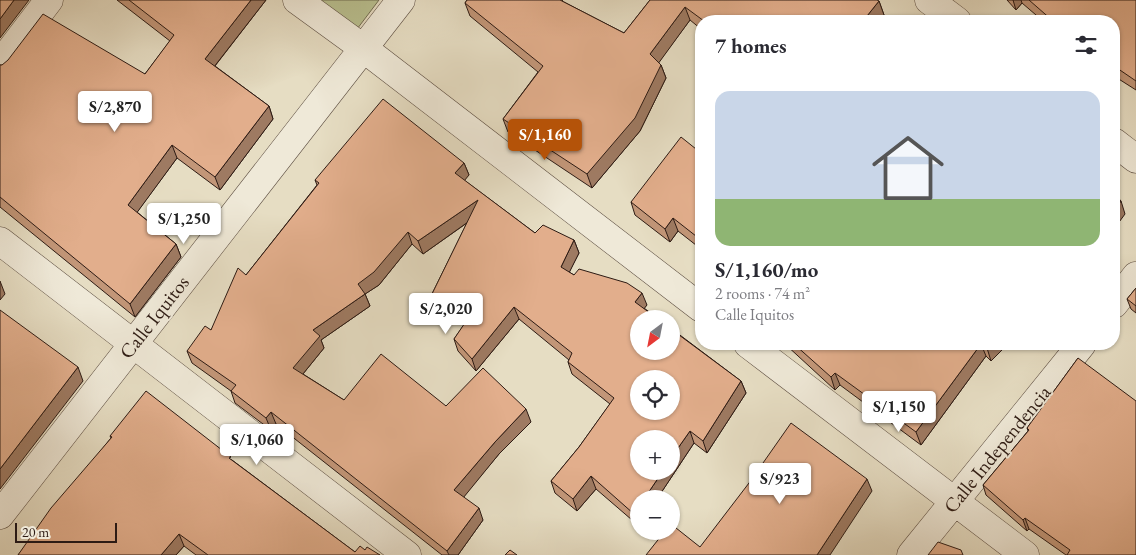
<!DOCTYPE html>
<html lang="en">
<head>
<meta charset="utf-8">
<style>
	:root { --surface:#fff; --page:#f7f7f7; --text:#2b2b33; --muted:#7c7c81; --line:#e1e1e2; --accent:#b45309 }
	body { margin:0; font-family:"EB Garamond",serif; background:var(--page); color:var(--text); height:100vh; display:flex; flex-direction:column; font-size:19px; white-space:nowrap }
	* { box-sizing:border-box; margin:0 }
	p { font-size:16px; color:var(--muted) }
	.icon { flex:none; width:28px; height:28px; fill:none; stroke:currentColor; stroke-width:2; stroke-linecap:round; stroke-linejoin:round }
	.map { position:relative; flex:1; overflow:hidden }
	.details { position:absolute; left:695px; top:15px; width:425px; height:335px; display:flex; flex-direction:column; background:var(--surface); border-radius:20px; box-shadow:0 1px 4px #0004 }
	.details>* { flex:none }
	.needle { width:32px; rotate:212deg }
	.fabs { position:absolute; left:630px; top:310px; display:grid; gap:10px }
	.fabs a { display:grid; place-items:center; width:50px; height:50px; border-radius:50%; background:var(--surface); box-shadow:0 1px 4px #0004; font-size:25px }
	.scale { position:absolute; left:15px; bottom:12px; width:102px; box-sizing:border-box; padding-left:5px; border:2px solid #2d1b14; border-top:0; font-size:14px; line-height:18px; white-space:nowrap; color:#2d1b14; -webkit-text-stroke:4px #efe9d8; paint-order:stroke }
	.price { position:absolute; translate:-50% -42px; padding:0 11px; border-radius:5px; background:#fff; color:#222; font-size:16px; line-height:32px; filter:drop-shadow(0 1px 2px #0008) }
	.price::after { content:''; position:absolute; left:50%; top:30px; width:15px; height:11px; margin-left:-8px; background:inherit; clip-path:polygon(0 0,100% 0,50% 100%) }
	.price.selected { background:var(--accent); color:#fff }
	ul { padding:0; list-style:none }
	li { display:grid; align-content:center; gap:10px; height:265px; padding:0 20px }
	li+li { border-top:1px solid var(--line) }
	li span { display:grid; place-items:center; height:155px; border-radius:15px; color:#555 }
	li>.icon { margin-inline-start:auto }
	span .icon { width:90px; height:90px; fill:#fffc; stroke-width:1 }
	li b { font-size:21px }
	h2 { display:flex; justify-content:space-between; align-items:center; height:60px; padding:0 20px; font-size:21px }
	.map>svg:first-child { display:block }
</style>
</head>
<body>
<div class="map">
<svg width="1136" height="555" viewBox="0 0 1136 555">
	<rect width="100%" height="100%" fill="#e6ddc3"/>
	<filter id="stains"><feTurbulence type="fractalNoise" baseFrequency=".004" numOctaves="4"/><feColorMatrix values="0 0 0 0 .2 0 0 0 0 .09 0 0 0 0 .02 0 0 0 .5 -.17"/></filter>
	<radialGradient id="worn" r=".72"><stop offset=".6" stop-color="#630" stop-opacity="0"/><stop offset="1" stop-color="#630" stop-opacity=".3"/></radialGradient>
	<path fill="#b9c090" stroke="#736e52" d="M287,0H379L348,41Z"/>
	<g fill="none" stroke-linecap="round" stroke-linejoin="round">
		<g stroke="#5b4c40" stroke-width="29">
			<path id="street" d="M297,0L363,48L701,308
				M929,0L957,21
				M0,64L49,0
				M1114,142L1136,159
				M0,241L407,555
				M1114,304L1136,276
				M748,344L1025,555
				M0,515L401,0
				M911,555L1082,344"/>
		</g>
		<use href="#street" stroke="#efe9d8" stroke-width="28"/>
	</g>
	<path fill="#c29678" stroke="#2d1b14" d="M117,0H266L215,66L269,106L273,119L220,190L177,158L137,212L176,244L181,257L135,317L0,207V65L145,74L170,41Z
		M467,0H563L562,1L624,33L650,0L879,1L884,15L879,21H701V29L690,20L658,63L661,65L666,78L640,131L592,188L508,132L503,119L538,72L470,16L465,3Z
		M1007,0H1136V90L1114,76V21H1043L1022,3L1016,10Z
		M701,153V249L678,231L670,242L635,215L631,202Z
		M464,163L469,175L464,180L535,233L574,240L579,253L569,272L574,275L647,305L644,308L741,381L746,393L707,453L694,443L639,526L596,489L577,511L555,493L551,481L579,447L610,404L572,374L568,362L569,360L519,319L476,371L458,351L454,339L466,322L436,308L431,296L467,223L423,254L412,244L379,285L365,294L370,306L321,340L324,348L303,374L344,400L446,406L531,422L499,454L463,497L483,520L458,555H442L276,424L271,430L235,403L231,391L192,363L187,351L211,330L246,275L317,185L315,180Z
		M1136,288V313L1131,309L1127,299Z
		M785,344H1008L991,361L986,356L921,445L840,385L835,390Z
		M1078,358L1136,555H1066L1029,529L1027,531L986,495L983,485L1028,431L1027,428Z
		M110,436L232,460L355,552L365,550L380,555H196L184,546L176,555H18L111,438Z"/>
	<path fill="#9e7a62" stroke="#2d1b14" d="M14,0H29L0,38V19Z
		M251,0H266L210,72L205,59Z
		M1013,0H1021L1022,3L1016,10Z
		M879,1L884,15L879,21H863Z
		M685,7L690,20L655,68L650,54Z
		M661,65L666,78L640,131L592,188L587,174Z
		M269,106L273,119L220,190L215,177Z
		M172,145L177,158L133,218L128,205Z
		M464,163L469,175L460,186L455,173Z
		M478,200L482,212L423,254L418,241Z
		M1121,201L1125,214L1114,229V210Z
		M673,218L678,231L670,242L665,229Z
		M408,232L412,244L379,285L362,296L358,284Z
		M574,240L579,253L566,279L561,267Z
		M176,244L181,257L135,317L130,304Z
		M0,281L5,294L0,300Z
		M642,293L647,305L640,314L635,302Z
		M365,294L370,306L321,340L324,348L298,380L293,368L313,330Z
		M514,307L519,319L476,371L472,359Z
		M981,344L986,356L921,445L916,432Z
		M991,344H1008L991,361L987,348Z
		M78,367L83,381L0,489V469Z
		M835,373L840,385L835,390L831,377Z
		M741,381L746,393L707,453L703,441Z
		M526,409L531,422L499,454L459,503L454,490L495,442Z
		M271,412L276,424L271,430L266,418Z
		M690,431L694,443L657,499H644L663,471H671V458Z
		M591,476L596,489L577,511L573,499Z
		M867,479L872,491L830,555H817Z
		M639,507V526L634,514Z
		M479,508L483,520L458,555H449L447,551Z
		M1025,518L1029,529L1027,531L1023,520Z
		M179,534L184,546L176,555H161Z"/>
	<path fill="#e2ae8c" stroke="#2d1b14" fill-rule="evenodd" d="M0,0H14L0,19Z
		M129,0H251L205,59L269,106L215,177L172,145L128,205L176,244L130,304L0,197V65H2L8,60L43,14L145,74L174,35Z
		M467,0H560L624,33L650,0H877L879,1L863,21H704L685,7L650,54L661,65L635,118L587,174L503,119L543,66L465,3Z
		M1029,0H1136V81L1114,66V21H1053Z
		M383,99L464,163L455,173L535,233L543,225L574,240L561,267L574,275L579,269L627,283L642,293L635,302L658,319H639V351H671V329L741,381L703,441L690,431L671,458V439H639V471H663L644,499H639V507L634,514L591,476L573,499L551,481L579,447L614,398L568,362L572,353L514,307L472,359L454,339L471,314L431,296L478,200L418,241L408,232L374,272L358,284L365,294L313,330L320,336L293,368L344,400L381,354L446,406L483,368L526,409L495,442L454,490L479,508L447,551L271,412L266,418L231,391L236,385L187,351L205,326L211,330L238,268L246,275L319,183L315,180ZM639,379H671V411H639Z
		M681,137L701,153V240L673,218L665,229L631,202Z
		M1114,193L1121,201L1114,210Z
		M1136,288V306L1127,299Z
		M0,310L78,367L0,469Z
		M794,344H981L916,432L835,373L831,377Z
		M982,344H991L987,348Z
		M1078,358L1136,401V555H1067L1070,550L1025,518L1023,520L983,485L1029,430L1027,428Z
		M146,391L231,457L229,458L355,552L360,546L365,550L367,547L380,555H208L179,534L161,555H18L51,508L112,437L110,436Z
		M791,423L867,479L817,555H646L665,531H671V524L700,547L749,483Z
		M938,542L961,550L963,555H928Z
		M510,550L517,555H505Z"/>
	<g text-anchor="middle" stroke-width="4" stroke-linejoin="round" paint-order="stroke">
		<g font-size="20" fill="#2d1b14" stroke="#efe9d8">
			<text transform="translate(154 317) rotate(-52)" y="7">Calle Iquitos</text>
			<text transform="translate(997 449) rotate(-51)" y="7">Calle Independencia</text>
		</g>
	</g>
	<rect width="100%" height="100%" filter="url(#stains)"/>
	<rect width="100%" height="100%" fill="url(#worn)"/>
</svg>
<div class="fabs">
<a><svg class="needle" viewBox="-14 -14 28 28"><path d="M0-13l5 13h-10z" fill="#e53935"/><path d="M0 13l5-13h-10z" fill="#7c7c81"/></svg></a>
<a><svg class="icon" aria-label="locate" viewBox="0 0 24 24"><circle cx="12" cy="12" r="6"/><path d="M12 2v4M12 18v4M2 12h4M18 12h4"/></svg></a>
<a>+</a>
<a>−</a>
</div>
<div class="scale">20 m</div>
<b class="price" style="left:115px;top:133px">S/2,870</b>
<b class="price selected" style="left:545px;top:161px">S/1,160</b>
<b class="price" style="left:184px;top:245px">S/1,250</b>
<b class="price" style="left:446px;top:335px">S/2,020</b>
<b class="price" style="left:899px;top:433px">S/1,150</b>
<b class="price" style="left:257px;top:466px">S/1,060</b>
<b class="price" style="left:780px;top:505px">S/923</b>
<section class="details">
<h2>7 homes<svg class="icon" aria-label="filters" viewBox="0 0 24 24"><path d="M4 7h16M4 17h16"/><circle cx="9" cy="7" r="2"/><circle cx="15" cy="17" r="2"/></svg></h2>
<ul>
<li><span style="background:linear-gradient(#c9d6e8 70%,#8fb573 0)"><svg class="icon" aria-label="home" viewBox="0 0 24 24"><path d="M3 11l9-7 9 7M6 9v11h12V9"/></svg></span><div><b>S/1,160/mo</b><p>2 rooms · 74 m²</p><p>Calle Iquitos</p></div></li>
</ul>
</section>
</div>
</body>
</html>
